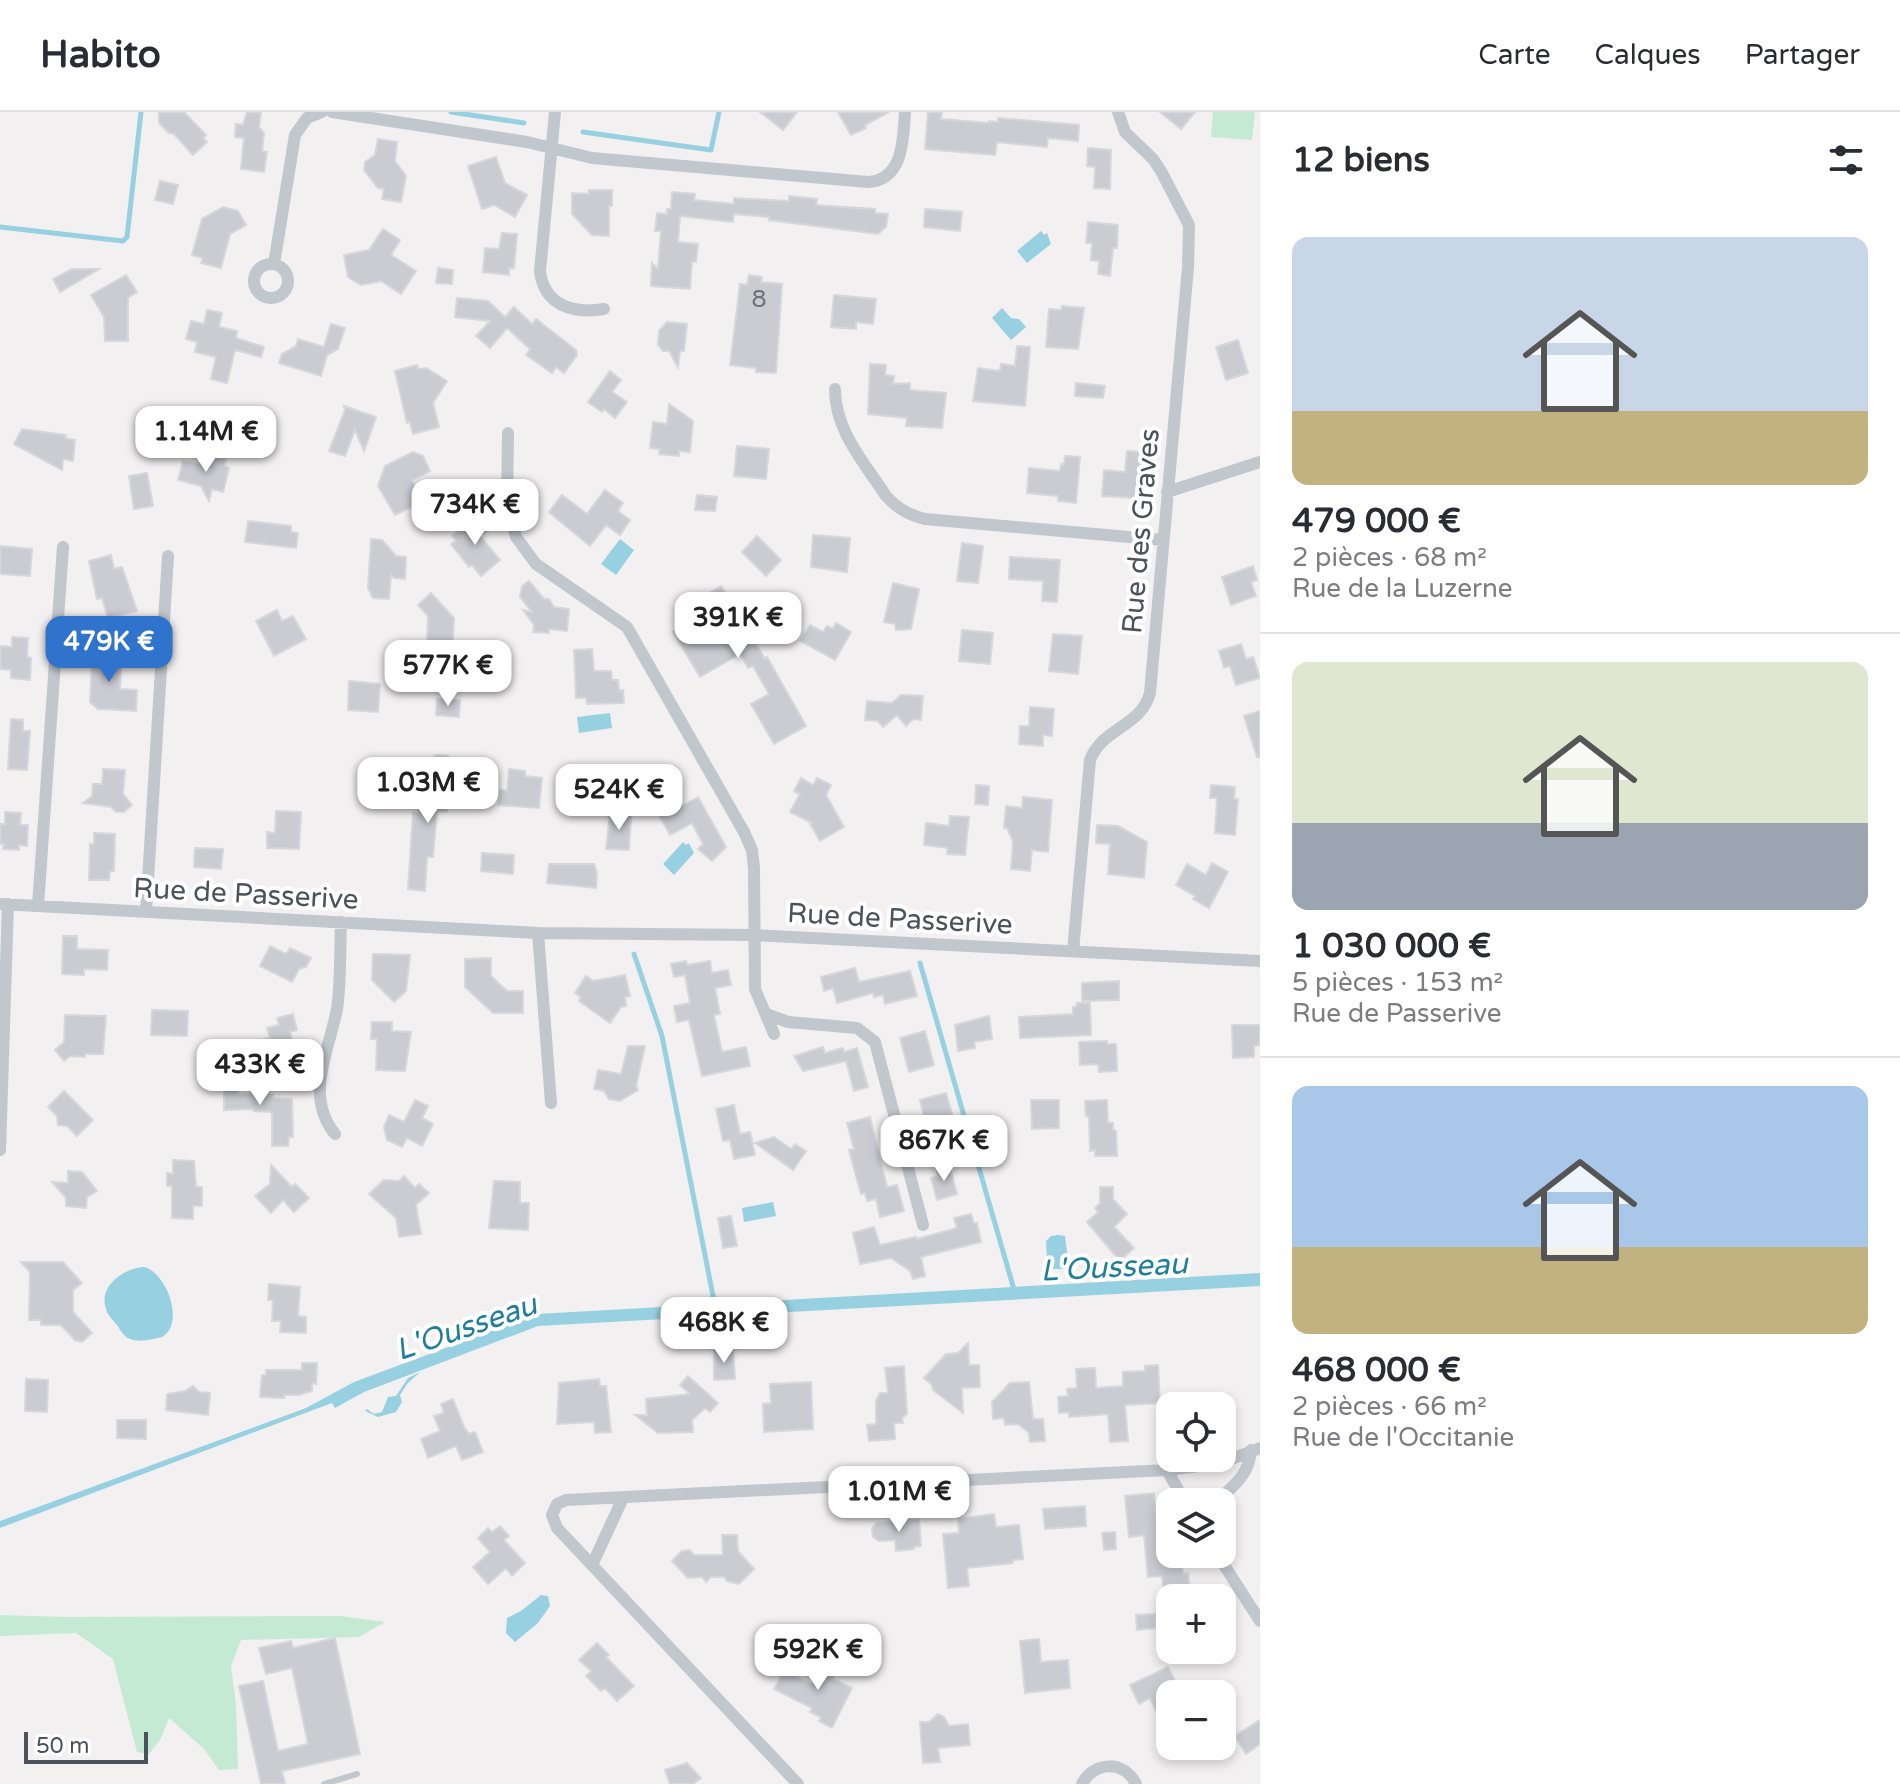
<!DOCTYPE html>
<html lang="fr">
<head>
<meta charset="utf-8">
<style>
	:root { --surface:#fff; --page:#f7f7f7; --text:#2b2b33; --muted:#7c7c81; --line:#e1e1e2; --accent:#3073cc }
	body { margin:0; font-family:"Varela Round",sans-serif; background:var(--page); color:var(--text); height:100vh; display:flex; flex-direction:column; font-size:30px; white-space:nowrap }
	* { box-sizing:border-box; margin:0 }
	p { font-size:26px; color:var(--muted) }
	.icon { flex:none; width:44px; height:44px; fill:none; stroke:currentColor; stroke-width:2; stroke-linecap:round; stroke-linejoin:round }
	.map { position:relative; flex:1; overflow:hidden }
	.drawer { display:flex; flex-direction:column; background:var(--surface); width:640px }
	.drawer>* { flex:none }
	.controls { position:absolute; left:1156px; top:1280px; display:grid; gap:16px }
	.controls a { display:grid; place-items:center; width:80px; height:80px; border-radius:16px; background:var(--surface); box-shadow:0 4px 12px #0003; font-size:40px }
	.scale { position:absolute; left:24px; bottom:20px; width:124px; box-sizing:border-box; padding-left:8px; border:4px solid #4a535b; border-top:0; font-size:22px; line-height:28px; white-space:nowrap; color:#4a535b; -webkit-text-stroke:6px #fff; paint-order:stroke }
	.price { position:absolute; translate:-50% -68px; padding:0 18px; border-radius:16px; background:#fff; color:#222; font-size:26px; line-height:52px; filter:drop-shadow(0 2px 4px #0008) }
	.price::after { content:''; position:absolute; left:50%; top:48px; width:24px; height:18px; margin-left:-12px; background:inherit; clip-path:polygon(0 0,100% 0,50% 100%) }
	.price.current { background:var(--accent); color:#fff }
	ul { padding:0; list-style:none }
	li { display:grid; align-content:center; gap:16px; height:424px; padding:0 32px }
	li+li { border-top:2px solid var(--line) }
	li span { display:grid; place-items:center; height:248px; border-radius:16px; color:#555 }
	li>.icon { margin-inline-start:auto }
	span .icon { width:144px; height:144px; fill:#fffc; stroke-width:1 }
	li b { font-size:34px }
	h2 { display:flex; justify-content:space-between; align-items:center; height:96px; padding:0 32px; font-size:34px }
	header { display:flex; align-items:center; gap:48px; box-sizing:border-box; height:112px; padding:0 40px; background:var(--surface); border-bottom:2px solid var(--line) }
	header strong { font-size:38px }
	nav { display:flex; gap:44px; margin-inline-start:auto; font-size:28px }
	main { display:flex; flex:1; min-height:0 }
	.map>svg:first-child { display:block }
</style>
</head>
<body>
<header>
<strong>Habito</strong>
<nav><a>Carte</a><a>Calques</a><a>Partager</a></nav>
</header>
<main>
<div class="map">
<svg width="1260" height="1672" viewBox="0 0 1260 1672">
	<rect width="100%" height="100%" fill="#f2f0f0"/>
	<path fill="#c5ead3" d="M1213,0H1255L1252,28L1211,25Z
		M0,1503L64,1505L340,1504L385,1510L359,1525L241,1528L231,1554L236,1593L238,1657L219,1658L204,1637L169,1606L160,1628L149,1642L137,1640L113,1547L76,1521L0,1524Z"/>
	<path fill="#97d1e1" d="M1041,119L1044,123L1047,121L1051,132L1027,151L1017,139Z
		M1002,196L1011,206L1019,207L1026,215L1011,228L992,206Z
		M620,427L634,438L616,463L601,452Z
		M610,601L612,616L579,621L577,605Z
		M683,730L686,733L689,731L694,741L674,763L663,752Z
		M773,1090L776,1104L744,1110L742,1096Z
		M1058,1123L1065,1124L1068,1148L1064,1157H1053L1047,1148L1046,1129L1051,1124Z
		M144,1155C166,1160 186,1211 162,1225C153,1227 140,1231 130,1227C124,1225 121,1219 117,1213C113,1208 108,1204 106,1197C98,1174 124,1156 144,1155Z
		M1260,1161V1174L538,1214L364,1280L335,1296L332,1291L0,1416V1409L306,1296L354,1270L537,1202Z
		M420,1260L407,1272L400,1283L402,1290L396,1300L378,1305L365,1299L367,1297L374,1302L382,1300L388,1285L396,1284L408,1266Z
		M541,1483L548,1484L550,1494L538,1511L515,1530L506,1521L507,1506L521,1499Z"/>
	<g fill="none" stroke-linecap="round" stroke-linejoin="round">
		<path stroke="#97d1e1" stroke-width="5" d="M451,0L524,11
			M583,20L711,38L719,0
			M0,115L123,129L127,125L141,0
			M634,842L662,924L716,1199
			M920,851L1015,1181"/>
	</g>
	<path fill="#cbccd2" stroke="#d5d7db" stroke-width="2" d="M159,0H184L206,23L203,26L207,30L193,43L174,22L169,21L159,11Z
		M247,0H261L259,15L264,21L262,39L267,40L264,60L241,57L244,26L235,25L236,12L243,13Z
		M760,0H797L783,18Z
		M838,0H889L865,13L866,16L851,23Z
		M928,0H942L941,7L989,11V9L998,10V6L1079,13L1078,29L1048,26L1047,35L997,30L995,43L925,37Z
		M1160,0H1195L1181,17Z
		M378,27L397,30L395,49L406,64L401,90L382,87L384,77L378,76L364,58L365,50L375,43Z
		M1088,36L1111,38L1110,77L1094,76L1095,55L1087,54Z
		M496,45L505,71L527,83L515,105L494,93L482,97L468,54Z
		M160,69L178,73L173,92L155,88Z
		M589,78H612V94H609V124L592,123L572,102V81L589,82Z
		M672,80L695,82L694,88L734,92V86L789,89V84L817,87L816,93L875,97V101L888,102L886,115L878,122L769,108V105L734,102L733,110L680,104L678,130L698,132L696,150H692L690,177L651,174L652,151L658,157L661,119H655L657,101L667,102V97H671Z
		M223,95L238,99L246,113L230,122L221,156L201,151L203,146L192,143L202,107Z
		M925,97L962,100L960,119L924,115Z
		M1088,110L1118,113L1117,136H1113L1110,164L1098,162L1099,149L1091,148L1092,131H1086Z
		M383,117L400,128L391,143L416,159L401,182L381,169L361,173L348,165L344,143L369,138Z
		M502,121L517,122L514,156H509V163L483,160L485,136L499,137Z
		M438,156L453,158L452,172L436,171Z
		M72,157H99L60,180L53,167Z
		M126,163L137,180L128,186V229H105L104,205L91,183Z
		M749,163L762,165L761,170L782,172L776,261L756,260V256L730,253L740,172L747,173Z
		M834,183L876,187L873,212L856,210V217L831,215Z
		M457,186L488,189L505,205L514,195L532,212L536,207L576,238L577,243L564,261L556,255L552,261L526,243L530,237L507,216L490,236L476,224L490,209L455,205Z
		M1062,194L1084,196L1078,237L1046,235L1049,197L1061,198Z
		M207,198L222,201L219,215L237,219L236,226L264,235L261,245L235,238L227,271L211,267L216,245L195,240L197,230L186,227L191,209L204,212Z
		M667,210L687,212L684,239H680L678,255L669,239H663L658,233L659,219Z
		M331,212L345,216L338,237L327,243L321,264L279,251L282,242L296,234L298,227L324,235Z
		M1238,228L1248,261L1226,268L1216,235Z
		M1017,234L1030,235L1025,294L973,289L978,256L1000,259L1001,252L1015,254Z
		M870,252L886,253L885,263L894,264L893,272L910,271V278L946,281L942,316L906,314L907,306L868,302Z
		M417,253L418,257L426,256L447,269L433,291L439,315L413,322L410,310L407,311L395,259Z
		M610,259L621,268L612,280L627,290L615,306L604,297L602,300L588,290Z
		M1076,271L1105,274L1103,286L1075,284Z
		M669,292L693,309L690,340L679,339V344L659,342L660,337L650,336L653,310L667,312Z
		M344,294L376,305L364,339L355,318L345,344L329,339L345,298Z
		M22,317L66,323L65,326L75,328L73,349L63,347L62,358L14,332Z
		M737,334L769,337L766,367L734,364Z
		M1127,339L1143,340L1136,386L1102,384L1104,358L1125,360Z
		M413,340L423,344L430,359L412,368L422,390L395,403L378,374L385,354Z
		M206,342L226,347L224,354L229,356L223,380L212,377L209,389L201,374L178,368L183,349L203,352Z
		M1065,344L1080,345L1076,391L1058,389V384L1027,381L1029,356L1060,359L1061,352L1064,353Z
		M147,361L153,394L134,397L129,364Z
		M605,378L623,391L618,399L630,408L620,423L606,413L590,434L549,400L562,383L587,402Z
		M697,383L717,385L715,399L695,398Z
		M477,404L488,418L480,424L500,448L481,464L472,453L469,455L451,432L456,429L452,424Z
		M248,409L291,414V420L298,421L296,436L245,430Z
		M813,423L850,426L847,460L811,455Z
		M757,424L781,448L766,464L742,440Z
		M371,427L382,428L396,444L406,445L405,467L394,466L391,463L389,487L373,486L368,476Z
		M962,431L983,434L978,471L957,469Z
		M0,434L32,437L30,464L0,462Z
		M111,443L114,457L122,455L137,499L108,506L102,486L97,487L89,449Z
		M1010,445L1060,448L1057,490L1042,489L1043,469L1009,467Z
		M1253,454L1257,468L1251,470L1256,484L1231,493L1222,465Z
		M529,469L544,487H549L554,495L569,497L567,519L549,517V521L533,520L534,513L523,498L532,500L520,485L522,474Z
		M893,471L919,477L911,517L896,518L895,512L884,510Z
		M721,474L765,547L767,545L806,614L774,632L751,592L769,582L753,554L748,556L740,542L700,565L673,520L685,514L682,510L710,494L704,484Z
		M431,481L454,506L452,541L435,540V529H427L428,504L418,493Z
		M277,498L282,509L293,504L306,527L274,544L256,509Z
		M836,511L851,520L835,548L800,529L810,513L823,520L827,514L833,517Z
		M962,518L993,521L990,552L959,549Z
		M1053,522L1082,524L1078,562L1049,559Z
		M12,525L28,526L27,545L31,546L30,568L11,566V558L0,557V534L12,535Z
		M93,531L107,532L105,553L121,554L120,577L137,578L136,599L98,597L90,590Z
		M1241,532L1246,547L1253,545L1260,566L1236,573L1230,554L1224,556L1219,539Z
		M592,537L594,559H611L612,568H618L619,579L623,578L624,591L587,592L586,586H576L574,538Z
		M349,569L380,572L378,600L348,598Z
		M901,583L923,584L921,608L913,607L906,614L897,603L883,615L878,609L865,608L867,589L892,591Z
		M437,587L460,588L459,605L436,603Z
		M1030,595L1054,597L1052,624L1043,623V634L1019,632L1020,614H1029Z
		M1260,599V645H1257L1244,604Z
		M11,607L23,608V619H30L27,658L8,657Z
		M435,643L448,644L447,664H450L447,700L437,699L433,745H427L425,779L408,777L413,701H418L419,692H427L428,679H432Z
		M103,657L125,658L123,682L132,693L124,700H116L111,695L83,691L92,684L93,672H102Z
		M509,657L525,659V664L542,666L539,696L498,693L500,678L507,679Z
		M801,666L813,673L817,666L831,673L826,683L844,715L820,729L810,712L812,711L790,700L800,682L794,679Z
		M976,673L989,674L988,693L975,692Z
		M1211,673L1235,675L1234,687H1238L1235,723L1215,721L1217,686H1210Z
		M675,681L682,694L698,685L726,735L712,749L698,737L703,732L692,711L670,723L653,693Z
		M1023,685L1052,688L1048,740L1032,738L1030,759L1011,757L1013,729L1007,716H1004L1006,694L1022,696Z
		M276,699L301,700L299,737L267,736V720L275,721Z
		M5,700L21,701L20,713H28L27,734L19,733V738L3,737L4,732H0V712H5Z
		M610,702L631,703L629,738L606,737Z
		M950,704L969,705L965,743L947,742L948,736L924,733L926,711L949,714Z
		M1097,713L1118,714L1147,730L1144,766L1108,762L1110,732L1096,731Z
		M94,721L115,722L114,759H110L109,768H89L90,732H94Z
		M195,736L223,737L221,757L194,755Z
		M482,741L514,743L513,762L481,759Z
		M1212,751L1228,760L1209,796L1193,787L1195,784L1176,773L1187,752L1206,763Z
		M549,752H594L597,761L596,776L547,771Z
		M63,824H77V837L108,838L107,858L84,857V863L62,862Z
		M270,834L286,842L290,836L311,846L306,855L299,857L292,870L260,854Z
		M373,842L410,843L406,879L394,890L372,868Z
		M491,846V864L507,879H523V901H493L465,875V847Z
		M686,849L687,853L710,849L712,861L728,858L731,873L715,876L720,902L714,903L722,940L746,935L750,954L702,964L689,908L677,910L674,894L690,891L685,863L674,865L671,852Z
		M855,856L859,870L910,859L917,884L885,892L883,883L874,885L873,881L837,891L833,876L824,879L821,865Z
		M625,863L630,884L625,885L626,894L621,895L610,911L579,889L581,885L575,881L586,864L593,869Z
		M1119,869V888L1082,889V871Z
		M1077,891H1090L1091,923L1020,926L1019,905L1073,902V895L1077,894Z
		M152,898L188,899L187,924L151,923Z
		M293,902L297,918L290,920L297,947L281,951L279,943L263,944L264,927L270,926L267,916L279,913L277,906Z
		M65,903L106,904L103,942H85V945L70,944L64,949L55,938L64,930Z
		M989,904L992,927L974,930L975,936L958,939L955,913Z
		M372,910H392V919L411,920L405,959L376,958L377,927H371Z
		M1232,913H1260V933L1254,934V945L1233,946Z
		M925,919L934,953L909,960L900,926Z
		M1107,929V932H1116L1117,959L1099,960L1098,952L1080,953L1079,930Z
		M628,934H645L636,974L638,978L620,989L609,987L604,979L594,977L598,958L621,962Z
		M823,935L825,941L843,936L844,940L857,936L868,975L854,979L846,949L803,959L794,944Z
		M224,954L239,955L238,982L273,983L272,986L292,987L293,1025H289L288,1034H272V1000L254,999V997L224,998Z
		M64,979L93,1008L77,1024L67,1014L58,1013L57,1004L48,995Z
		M946,981L956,1015L928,1022L920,988Z
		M415,988L428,994L422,1006L433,1012L422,1034L407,1026L402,1035L387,1028L384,1015L389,1003L404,1010Z
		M1031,988H1059V1016L1032,1017Z
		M1107,988L1108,1011H1113V1018L1116,1019L1117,1044H1095V1038L1090,1039L1089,1004H1086L1085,989Z
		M734,993L740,1022L750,1020L755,1043L734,1047L730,1028L723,1029L716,997Z
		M870,1005L887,1075L897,1073L904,1099L880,1105L876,1087L867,1089L865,1081L861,1082L849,1038L854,1037L847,1011Z
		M774,1025L791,1037L795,1032L806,1039L793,1058L755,1031Z
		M173,1048L194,1049L196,1075H202V1094H193V1107L172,1106V1074H167V1061L173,1062Z
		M271,1053L292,1075L295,1072L309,1086L294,1100L283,1088L271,1101L255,1084L270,1072Z
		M949,1053L957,1082L937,1088L931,1066L938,1064L936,1056Z
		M68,1059L82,1060L97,1079L87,1085L86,1096L66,1094V1086L52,1070L68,1071Z
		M404,1064L415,1076L419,1072L429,1081L416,1093L421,1122L399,1125L396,1106L369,1082L384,1068L399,1069Z
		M494,1069L520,1070V1091H529L528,1118L489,1116Z
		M1100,1075H1113V1087L1127,1102L1114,1115L1134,1136L1120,1149L1087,1110L1098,1100L1095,1096L1100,1091Z
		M971,1102L974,1112L977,1111L981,1130L921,1145L925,1164L913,1167L910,1159L891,1146L860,1152L853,1121L874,1115L880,1133L916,1125L917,1127L957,1116L954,1106Z
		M731,1104L737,1134L723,1136L718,1106Z
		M21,1150H63L82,1171L73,1178V1200L92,1221L82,1230L75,1228L61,1213H41V1208H29L30,1160Z
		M269,1172L300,1175L298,1204L306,1205V1221L280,1220L281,1209H272L273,1188H268Z
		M968,1231L969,1253H979L980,1275L962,1276L963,1301L933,1278L932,1273L924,1266L946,1242L958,1241Z
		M733,1238L735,1267L714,1268V1239Z
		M302,1251H317L316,1272L312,1271V1279L299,1283H284V1286L260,1285L262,1263H266V1258H302Z
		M1158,1253L1160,1291L1125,1293L1128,1329L1110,1330L1108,1302L1069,1305V1300L1059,1301L1058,1285L1068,1284L1067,1277L1077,1276L1076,1257L1095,1256L1096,1276L1123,1274V1260L1145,1259V1254Z
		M904,1254L907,1302L902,1306L903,1311H894L895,1327L869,1329L867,1313L876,1312V1289L880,1281H888L885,1256Z
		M688,1264L718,1291L710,1300L705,1296L692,1308L693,1320L658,1321L635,1303H647L646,1287L690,1282L680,1273Z
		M26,1267L48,1268L47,1300L25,1299Z
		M599,1267L600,1274H606L611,1320L595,1321L594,1310L557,1312L559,1271Z
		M811,1270L813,1317L764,1320L763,1292L771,1291L770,1272Z
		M1029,1270L1033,1307H1043L1045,1329L1030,1330L1029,1321L1018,1312L1005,1313L1004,1306L993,1307L992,1290L1010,1271Z
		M193,1274L199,1280L210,1281L208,1303L166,1298L167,1282L185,1279Z
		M453,1287L464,1315L469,1322L475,1320L483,1340L462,1348L456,1334L428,1346L421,1327L440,1319L434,1304L444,1301L441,1292Z
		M117,1308H146V1327L117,1326Z
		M1154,1381L1157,1411L1163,1410L1166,1442H1181L1183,1462L1188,1461L1190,1477L1185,1478V1486H1164L1162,1464L1148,1465L1144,1423L1129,1425L1125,1384Z
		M1085,1394L1086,1414L1045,1417L1043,1397Z
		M994,1402L996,1415L1019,1413L1023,1447L1013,1448V1451L967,1456L969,1474L948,1476L943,1422L959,1421L958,1407Z
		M919,1407L921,1434L914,1435V1437L896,1439L895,1428L879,1429L873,1425L872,1416L877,1411Z
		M500,1414L509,1424L504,1428L525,1451L512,1464L506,1456L488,1472L473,1455L490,1440L478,1426L488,1416L492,1420Z
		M1115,1420L1116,1437L1104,1438L1102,1421Z
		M722,1423H737L738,1439L754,1457L739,1472L727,1469L724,1465H711L706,1470L702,1465L688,1466L672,1449L682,1439L690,1438L694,1443H723Z
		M1155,1502L1156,1516L1137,1518L1136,1503Z
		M335,1526L360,1642L282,1659L285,1672H261L239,1574L263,1569L278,1639L308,1632L292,1556L266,1562L259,1536L291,1529L293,1536Z
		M1039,1527L1041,1550L1068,1548L1070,1576L1025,1581L1020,1529Z
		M597,1531L609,1543L606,1545L634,1574L617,1589L605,1576L601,1579L586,1564L591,1559L579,1548Z
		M825,1544L841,1551L833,1567L852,1576L832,1616L819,1609L821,1605L810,1600L812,1596L774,1577L784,1559L812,1572Z
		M1168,1555L1177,1573L1173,1575L1176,1582H1170V1629L1150,1586L1139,1592L1130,1573Z
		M938,1602L944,1605L949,1614L968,1612L970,1633L938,1636L940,1650L923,1651L920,1610H929Z
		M1260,1608V1632L1246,1642L1235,1624Z
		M687,1651L701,1666L693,1672H670L665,1658Z"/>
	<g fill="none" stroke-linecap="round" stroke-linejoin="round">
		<path stroke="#c0c7cd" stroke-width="6" d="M324,1672L357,1662"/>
		<path stroke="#c0c7cd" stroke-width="12" d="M332,0L527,30L592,46L868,70C904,68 903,26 905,0
			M555,0L540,159C544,194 574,202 604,197
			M254 169a17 17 0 1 1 34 0a17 17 0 1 1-34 0Z
			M274,152L295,23L307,6L322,0
			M835,277C835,319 864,350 886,384C898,397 909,403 925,407L1163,428
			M508,321L507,392L516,425L536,452L627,515L744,720L752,738L754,756L755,877L774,922
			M1167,380L1260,350
			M0,792L538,821L753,823L1260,849
			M38,794L63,435
			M146,800L168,444
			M538,821L551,991
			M1073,839L1090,648C1103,615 1141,615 1150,581L1188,155L1189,113L1161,59L1153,47L1125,20L1118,0
			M766,902L788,910L857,916L875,930L923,1113
			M335,1022C304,984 329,939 337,897C341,869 340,838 341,810
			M0,1038L8,792
			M1167,1358L1221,1351L1260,1336
			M1216,1390C1233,1374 1249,1364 1251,1338
			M1217,1442L1260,1509
			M592,1453L623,1386
			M798,1672L557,1416L552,1403L557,1392L566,1388L1167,1358L1185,1390
			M1082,1672C1094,1649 1124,1648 1136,1672"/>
	</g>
	<g text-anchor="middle" stroke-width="8" stroke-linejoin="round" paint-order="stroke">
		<g font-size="24" fill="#6a7179">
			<text x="759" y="195">8</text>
		</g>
		<g font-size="28" fill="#4a535b" stroke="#fff">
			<text transform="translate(1140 419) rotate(-85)" y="10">Rue des Graves</text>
			<text transform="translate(246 781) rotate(3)" y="10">Rue de Passerive</text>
			<text transform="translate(900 806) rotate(3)" y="10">Rue de Passerive</text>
		</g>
		<g font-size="30" font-style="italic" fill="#1f7f9a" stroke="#fff">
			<text transform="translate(1114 1155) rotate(-3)" y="10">L'Ousseau</text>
			<text transform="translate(466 1215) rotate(-19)" y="10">L'Ousseau</text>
		</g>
	</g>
</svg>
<div class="controls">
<a><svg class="icon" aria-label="locate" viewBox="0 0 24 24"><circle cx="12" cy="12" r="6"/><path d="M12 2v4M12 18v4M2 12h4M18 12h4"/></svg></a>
<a><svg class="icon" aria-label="layers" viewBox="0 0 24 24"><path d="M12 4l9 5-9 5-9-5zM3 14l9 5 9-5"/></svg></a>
<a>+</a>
<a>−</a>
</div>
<div class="scale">50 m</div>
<b class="price" style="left:206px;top:362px">1.14M €</b>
<b class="price" style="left:475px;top:435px">734K €</b>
<b class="price" style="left:738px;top:548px">391K €</b>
<b class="price current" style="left:109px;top:572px">479K €</b>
<b class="price" style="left:448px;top:596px">577K €</b>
<b class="price" style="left:428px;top:713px">1.03M €</b>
<b class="price" style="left:619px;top:720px">524K €</b>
<b class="price" style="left:260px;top:995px">433K €</b>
<b class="price" style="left:944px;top:1071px">867K €</b>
<b class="price" style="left:724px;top:1253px">468K €</b>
<b class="price" style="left:899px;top:1422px">1.01M €</b>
<b class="price" style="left:818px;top:1580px">592K €</b>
</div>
<section class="drawer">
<h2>12 biens<svg class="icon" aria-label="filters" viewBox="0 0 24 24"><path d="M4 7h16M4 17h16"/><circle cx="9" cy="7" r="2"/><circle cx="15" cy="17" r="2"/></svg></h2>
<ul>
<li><span style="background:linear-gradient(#c9d6e8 70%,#c2b280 0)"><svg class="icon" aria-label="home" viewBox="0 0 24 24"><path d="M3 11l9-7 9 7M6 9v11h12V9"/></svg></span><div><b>479 000 €</b><p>2 pièces · 68 m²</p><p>Rue de la Luzerne</p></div></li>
<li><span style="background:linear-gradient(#dfe7d0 65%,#9aa5b1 0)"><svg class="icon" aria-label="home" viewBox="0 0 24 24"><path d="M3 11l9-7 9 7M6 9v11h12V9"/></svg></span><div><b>1 030 000 €</b><p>5 pièces · 153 m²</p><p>Rue de Passerive</p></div></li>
<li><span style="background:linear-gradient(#a9c7e8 65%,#c2b280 0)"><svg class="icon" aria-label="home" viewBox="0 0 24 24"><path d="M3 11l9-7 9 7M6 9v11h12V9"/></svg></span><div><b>468 000 €</b><p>2 pièces · 66 m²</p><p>Rue de l'Occitanie</p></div></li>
</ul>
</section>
</main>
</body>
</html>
